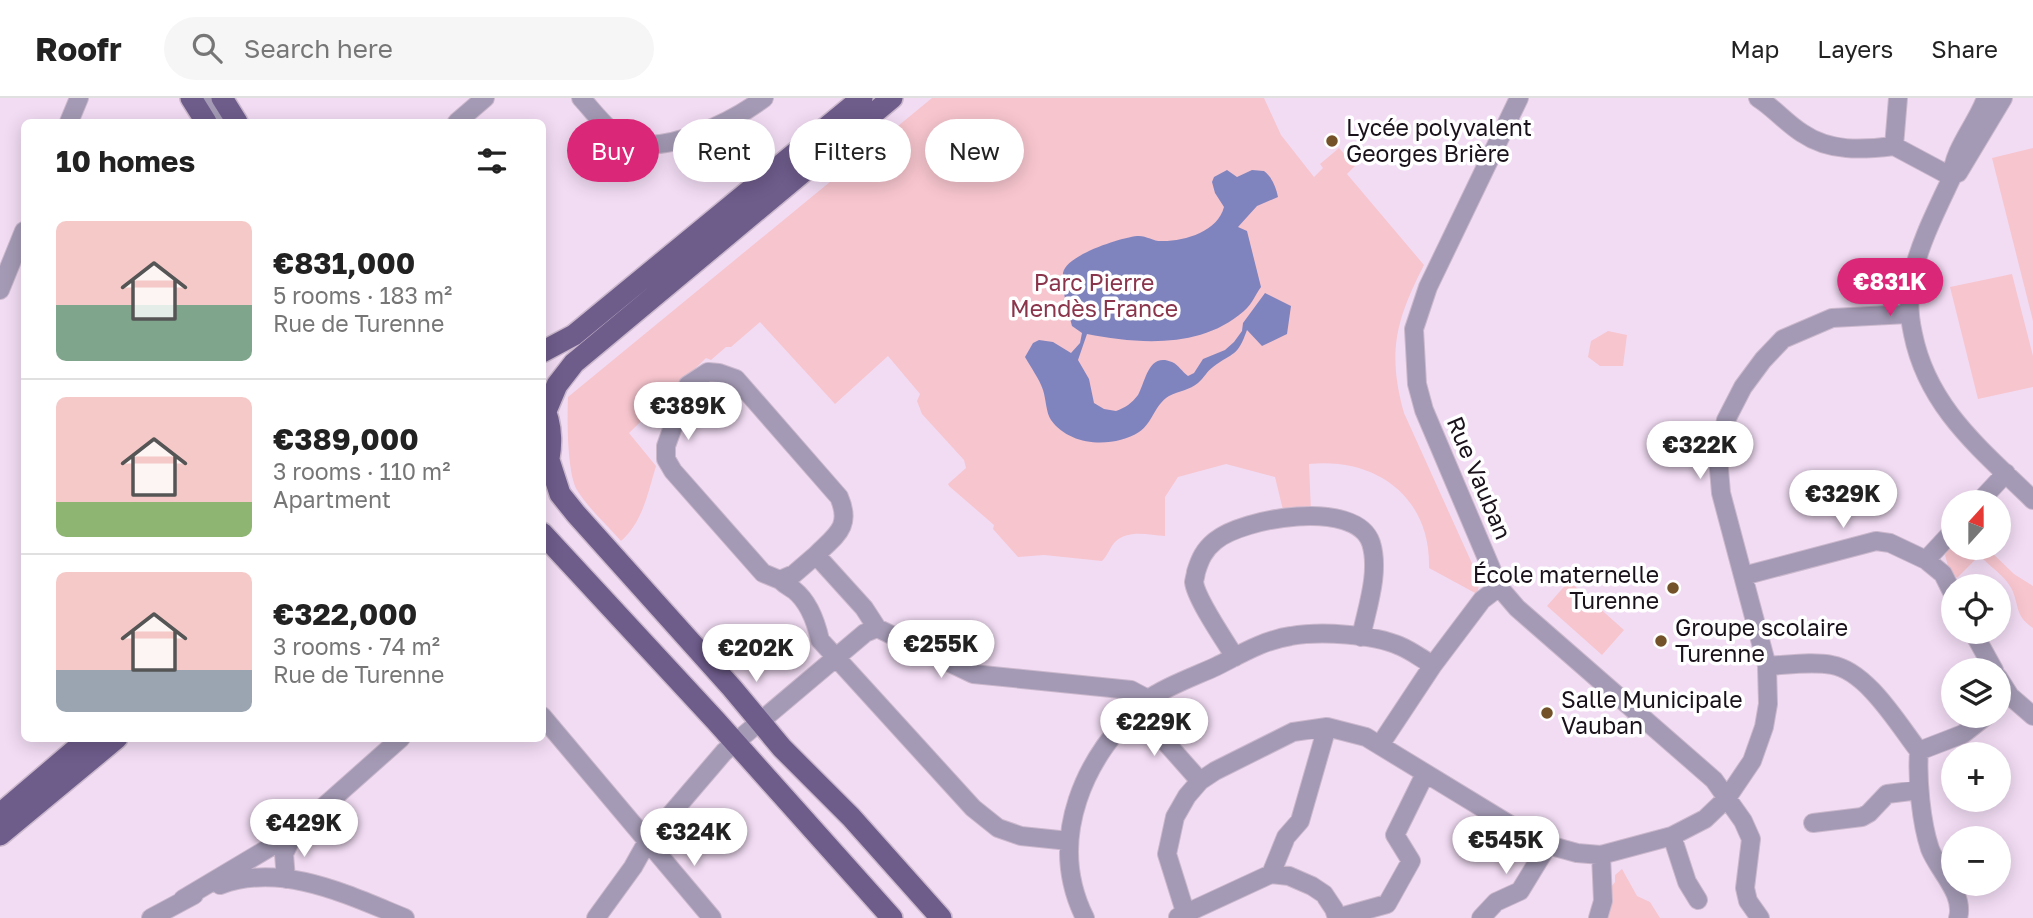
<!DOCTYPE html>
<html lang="en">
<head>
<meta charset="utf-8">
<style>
	:root { --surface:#fff; --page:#f6f6f6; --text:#222; --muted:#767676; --line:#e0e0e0; --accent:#db2777 }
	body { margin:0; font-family:"Golos Text",sans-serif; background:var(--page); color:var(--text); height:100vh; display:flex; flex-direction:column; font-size:26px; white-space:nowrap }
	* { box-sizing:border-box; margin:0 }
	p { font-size:23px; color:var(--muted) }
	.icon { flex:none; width:38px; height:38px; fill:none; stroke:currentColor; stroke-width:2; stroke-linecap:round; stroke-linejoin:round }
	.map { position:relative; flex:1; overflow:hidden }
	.details { position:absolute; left:21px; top:21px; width:525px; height:623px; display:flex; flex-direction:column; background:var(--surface); border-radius:10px; box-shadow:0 4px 18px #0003 }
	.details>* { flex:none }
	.top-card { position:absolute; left:567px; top:21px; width:665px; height:63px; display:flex; gap:14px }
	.needle { width:46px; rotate:21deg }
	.fabs { position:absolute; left:1941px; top:392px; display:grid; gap:14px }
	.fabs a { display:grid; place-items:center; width:70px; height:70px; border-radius:50%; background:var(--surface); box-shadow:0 4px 18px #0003; font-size:35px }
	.price { position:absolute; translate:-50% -60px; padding:0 16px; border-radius:24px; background:#fff; color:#222; font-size:23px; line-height:46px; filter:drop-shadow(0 2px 4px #0008) }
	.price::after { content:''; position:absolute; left:50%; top:42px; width:21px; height:16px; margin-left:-10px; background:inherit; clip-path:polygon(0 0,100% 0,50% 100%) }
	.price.selected { background:var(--accent); color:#fff }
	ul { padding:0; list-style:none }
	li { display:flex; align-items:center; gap:21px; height:175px; padding:0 35px }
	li+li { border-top:2px solid var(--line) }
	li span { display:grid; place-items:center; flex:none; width:196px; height:140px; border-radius:10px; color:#555 }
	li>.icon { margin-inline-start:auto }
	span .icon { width:84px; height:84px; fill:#fffc; stroke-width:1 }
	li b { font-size:30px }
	h2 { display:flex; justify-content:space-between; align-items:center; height:84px; padding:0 35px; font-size:30px }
	.tag { padding:0 24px; border-radius:32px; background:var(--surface); box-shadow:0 4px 18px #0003; font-size:24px; line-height:63px }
	.tag.selected { background:var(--accent); color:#fff }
	header { display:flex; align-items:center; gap:42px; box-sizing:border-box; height:98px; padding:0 35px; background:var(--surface); border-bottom:2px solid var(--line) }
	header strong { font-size:33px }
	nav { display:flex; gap:38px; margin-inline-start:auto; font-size:24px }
	.search { width:490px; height:63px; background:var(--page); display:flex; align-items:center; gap:18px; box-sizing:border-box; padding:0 24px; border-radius:38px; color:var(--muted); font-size:26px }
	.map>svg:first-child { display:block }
</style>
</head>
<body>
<header>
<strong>Roofr</strong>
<div class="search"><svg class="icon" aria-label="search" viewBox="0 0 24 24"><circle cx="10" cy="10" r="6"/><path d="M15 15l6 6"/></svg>Search here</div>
<nav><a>Map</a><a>Layers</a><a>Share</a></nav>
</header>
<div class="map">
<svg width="2033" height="820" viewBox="0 0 2033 820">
	<rect width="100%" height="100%" fill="#f2dcf4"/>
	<path fill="#f7c5ce" d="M932,0H1264L1281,37L1314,79L1323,70L1320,66L1339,50L1355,68L1347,76L1424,167C1396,222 1387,254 1404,315L1480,483L1477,496L1429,470C1431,399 1376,359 1309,366L1311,413L1283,412L1275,379L1226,366L1178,379L1165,399V438C1149,437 1128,431 1115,444C1110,449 1108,457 1102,463L1044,457L1018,459L993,431L994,427L949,388L948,386L966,370L964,362L922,316L917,303L920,296L888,258L835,306L760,224L731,249H726L711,262L706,260L629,335L656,368C648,394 643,424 621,443C607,427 588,410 577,392C567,375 567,320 568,299Z
		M2033,50V223L1992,60Z
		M2012,176L2033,258V289L1978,301L1950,189Z
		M1608,233L1627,237L1623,268H1600L1588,259L1591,243Z
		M1953,444V450H1987L2014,476L2033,488V530C2013,517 2020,504 2010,488C2003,477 1991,469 1982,460L1978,459L1957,480L1948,468L1945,457Z
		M1569,483L1624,532L1602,557L1547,508Z
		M1622,771L1637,798L1650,804L1660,820H1605L1611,789L1615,784V777Z"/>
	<path fill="#7f84be" d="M1227,72L1237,79L1252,72L1264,73C1272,79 1276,89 1278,99L1257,108L1238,129L1247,133L1261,189C1255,197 1253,205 1244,213C1201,251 1138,246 1087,236L1078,262L1089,281L1094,305L1104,311L1116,313C1125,310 1132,305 1138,297C1146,283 1148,254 1172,264C1179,267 1182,274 1188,278L1194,275L1203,261L1225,252L1234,244L1242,233L1243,225L1265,195L1291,208L1287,236L1262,248L1247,232C1237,260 1234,253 1213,269C1207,273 1204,280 1198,285C1190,292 1179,293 1169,298C1154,307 1153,325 1139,334C1114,350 1070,349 1051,322C1046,315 1046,301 1043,292C1039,280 1031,270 1025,259L1033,245L1039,242L1053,244L1071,255L1080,245L1082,235L1072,228C1068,212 1061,191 1063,175C1066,157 1120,140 1137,138C1146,137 1154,144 1163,143C1186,143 1218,133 1224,109L1215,95L1212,84L1214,79Z"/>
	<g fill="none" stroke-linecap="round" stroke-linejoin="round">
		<g stroke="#cbb8cd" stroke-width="20">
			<path id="minor" d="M211,0L226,24
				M581,0C595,15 609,36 629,43C665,58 735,22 764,0
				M1519,0L1428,189L1414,231L1417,286L1424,312L1499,489L1517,510L1714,682L1743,723L1751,741L1745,790L1748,803L1760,820
				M1758,0C1774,10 1786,25 1802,35C1830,54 1862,52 1894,48
				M1898,0L1894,48L1952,79
				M1986,0C1977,26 1953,51 1952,79C1936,113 1919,146 1911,183C1908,201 1909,218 1913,236C1928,310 1981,351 2033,402
				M69,24L79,0
				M457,24L485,0
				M1958,75L2003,0
				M0,192L24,133
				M1979,404L2006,375
				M816,457C836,437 852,429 839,399L736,281L719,275L708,274L688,287L666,348V361L673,373L763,475L780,482L794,476L816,457L864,510L877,530
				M1926,462L1943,476L1953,496
				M1743,478L1876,443L1890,445L1926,462L1953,433
				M780,482C785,487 789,489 794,492C809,504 816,524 820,542L973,710L998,730L1021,738L1069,743
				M1973,534L1994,572
				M1235,559C1225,543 1196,501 1194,484C1194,483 1196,476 1196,474C1200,461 1204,452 1215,443C1242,420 1356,400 1371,445C1380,474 1367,510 1361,539
				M1767,568C1788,567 1812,563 1832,567C1867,573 1898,626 1919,653L1963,636L1986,618
				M1998,579L2010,598L2033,618
				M1137,612L1200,683
				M542,618L712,820
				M1380,647L1433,567L1482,502L1499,489
				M1919,653C1917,681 1921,724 1930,751C1938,772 1965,796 1958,820
				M1813,725L1862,719L1869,715L1887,696L1919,692
				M1672,738L1687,784L1698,802
				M1271,776L1286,739L1300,723L1327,629
				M286,781L284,756L294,735
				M220,787C282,764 348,797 405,820
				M183,801L294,735L401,640
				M1178,819L1271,776L1289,778L1312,788L1324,796L1334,811L1337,820
				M151,820L194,797
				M596,820L633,769L647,744L724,654L865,535L877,530L973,576L1131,592L1148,601
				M1085,820C1046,742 1084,656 1146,603C1162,590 1198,577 1217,568C1241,556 1264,542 1291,538C1320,533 1373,536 1400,548C1412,553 1422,561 1433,567
				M1187,820L1167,756L1175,719L1187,698L1200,683L1215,673L1293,634L1327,629L1366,639L1522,734L1548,747L1577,755L1601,757L1672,738L1705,721L1727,700L1752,663L1764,629L1768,606L1767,568L1721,395L1718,359L1726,322L1743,289L1763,262L1783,241L1832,220L1908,216
				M1337,820L1387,806L1411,763L1395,737L1425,676
				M1481,820L1496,804L1520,793L1548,747
				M1598,820L1603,803L1601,757"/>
		</g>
		<g stroke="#cbb8cd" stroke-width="24">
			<path id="major" d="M191,0L206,24
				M222,0L237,24
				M542,254L574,237L862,0
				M542,306C553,326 553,353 545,374
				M546,313L557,287L574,265L892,0
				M549,362L560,396L576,416L732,590L782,650L851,719L941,820
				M542,435L716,623L892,820
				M0,716L89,640
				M0,737L117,640"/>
		</g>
		<use href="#minor" stroke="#a49ab5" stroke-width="18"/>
		<use href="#major" stroke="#6e5c8b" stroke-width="21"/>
	</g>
	<g fill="#735229" stroke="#fff" stroke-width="2.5">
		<circle cx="1332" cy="43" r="7"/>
		<circle cx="1673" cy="490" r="7"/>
		<circle cx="1661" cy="543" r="7"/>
		<circle cx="1547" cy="615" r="7"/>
	</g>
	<g text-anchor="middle" stroke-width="7" stroke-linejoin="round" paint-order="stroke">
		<g font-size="23" fill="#1a121a" stroke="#fff" text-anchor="start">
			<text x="1346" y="38">Lycée polyvalent<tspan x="1346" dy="26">Georges Brière</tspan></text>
			<text x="1659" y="485" text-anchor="end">École maternelle<tspan x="1659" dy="26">Turenne</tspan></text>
			<text x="1675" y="538">Groupe scolaire<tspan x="1675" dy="26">Turenne</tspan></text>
			<text x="1561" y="610">Salle Municipale<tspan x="1561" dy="26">Vauban</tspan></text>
		</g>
		<g font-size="23" fill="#8a354c" stroke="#fff">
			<text x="1094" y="193">Parc Pierre<tspan x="1094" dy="26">Mendès France</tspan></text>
		</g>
		<g font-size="23" fill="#1a121a" stroke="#fff">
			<text transform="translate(1479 380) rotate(67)" y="8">Rue Vauban</text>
		</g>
	</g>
</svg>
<div class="fabs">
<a><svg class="needle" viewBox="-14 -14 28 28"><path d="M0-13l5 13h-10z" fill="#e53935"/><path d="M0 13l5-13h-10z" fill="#767676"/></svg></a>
<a><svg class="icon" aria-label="locate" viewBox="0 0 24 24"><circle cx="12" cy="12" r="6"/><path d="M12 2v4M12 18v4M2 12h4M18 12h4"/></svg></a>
<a><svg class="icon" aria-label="layers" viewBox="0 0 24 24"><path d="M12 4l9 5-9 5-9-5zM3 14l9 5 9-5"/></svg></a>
<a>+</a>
<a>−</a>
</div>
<b class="price selected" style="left:1890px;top:220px">€831K</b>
<b class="price" style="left:688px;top:344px">€389K</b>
<b class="price" style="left:1700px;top:383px">€322K</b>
<b class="price" style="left:1843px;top:432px">€329K</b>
<b class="price" style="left:941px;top:582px">€255K</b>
<b class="price" style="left:756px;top:586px">€202K</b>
<b class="price" style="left:1154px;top:660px">€229K</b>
<b class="price" style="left:304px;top:761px">€429K</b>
<b class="price" style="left:694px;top:770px">€324K</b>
<b class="price" style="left:1506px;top:778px">€545K</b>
<div class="top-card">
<a class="tag selected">Buy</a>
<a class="tag">Rent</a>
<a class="tag">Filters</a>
<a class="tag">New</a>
</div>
<section class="details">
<h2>10 homes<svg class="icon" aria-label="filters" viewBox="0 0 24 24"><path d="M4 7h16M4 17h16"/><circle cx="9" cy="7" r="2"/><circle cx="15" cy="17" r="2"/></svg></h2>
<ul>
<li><span style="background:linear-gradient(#f6c9c9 60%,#7fa58c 0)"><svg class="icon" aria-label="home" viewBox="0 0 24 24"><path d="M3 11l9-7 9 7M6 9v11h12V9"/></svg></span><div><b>€831,000</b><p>5 rooms · 183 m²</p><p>Rue de Turenne</p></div></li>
<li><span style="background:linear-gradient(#f6c9c9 75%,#8fb573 0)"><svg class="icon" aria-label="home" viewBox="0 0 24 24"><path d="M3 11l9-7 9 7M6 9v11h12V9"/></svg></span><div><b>€389,000</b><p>3 rooms · 110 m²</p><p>Apartment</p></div></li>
<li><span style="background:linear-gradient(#f6c9c9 70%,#9aa5b1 0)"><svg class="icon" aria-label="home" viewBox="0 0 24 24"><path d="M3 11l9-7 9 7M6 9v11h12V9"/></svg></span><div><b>€322,000</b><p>3 rooms · 74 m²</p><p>Rue de Turenne</p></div></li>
</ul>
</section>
</div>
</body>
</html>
